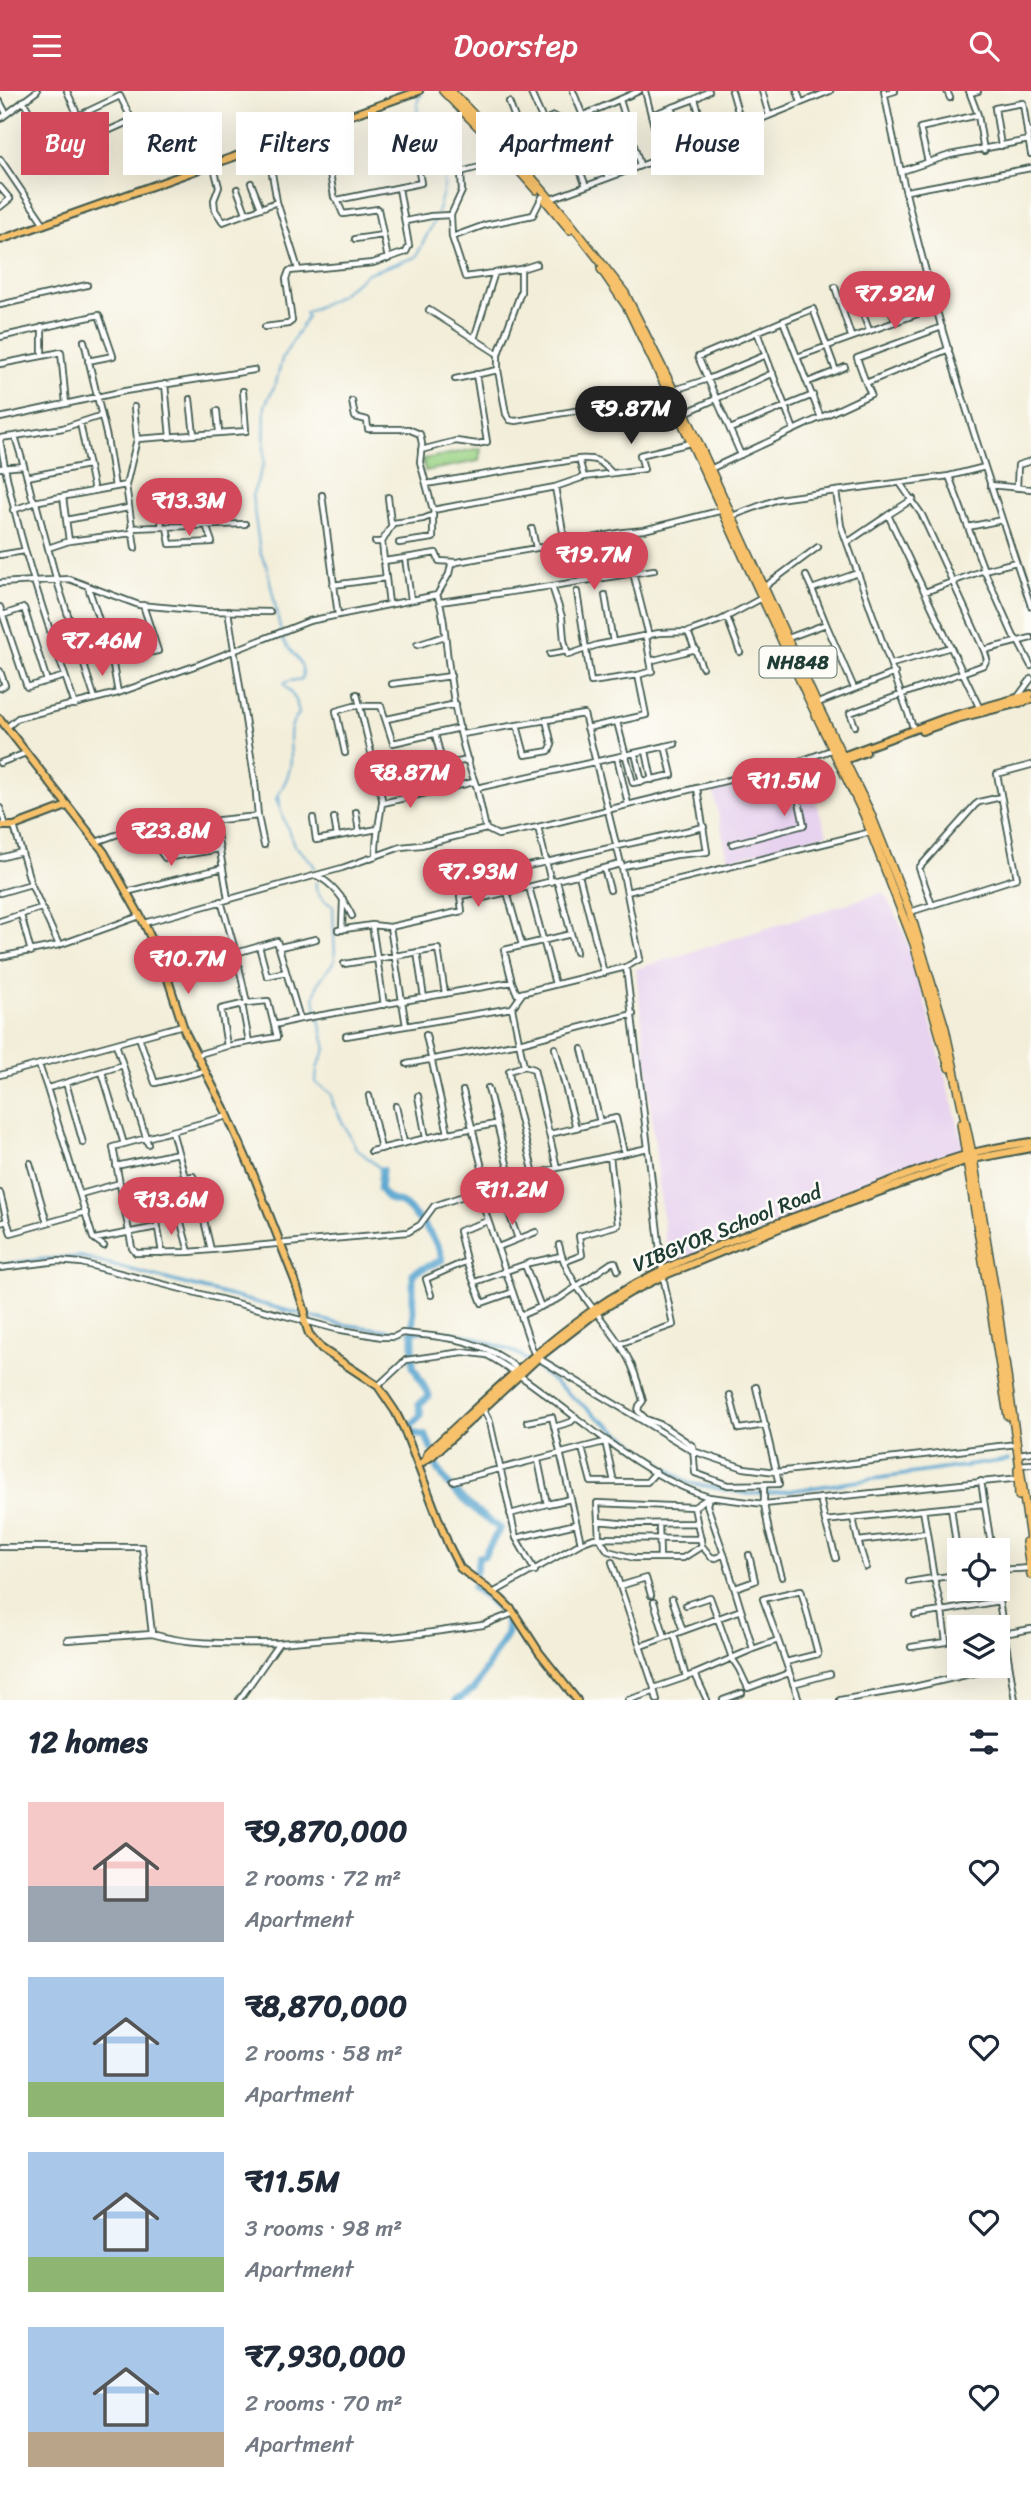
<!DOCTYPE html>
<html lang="en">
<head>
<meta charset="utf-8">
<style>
	:root { --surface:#fff; --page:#f6f6f7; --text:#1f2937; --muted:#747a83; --accent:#d1495b }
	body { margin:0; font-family:Sriracha,sans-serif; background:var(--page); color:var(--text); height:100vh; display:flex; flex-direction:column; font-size:26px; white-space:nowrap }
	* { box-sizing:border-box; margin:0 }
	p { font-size:23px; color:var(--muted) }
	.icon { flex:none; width:38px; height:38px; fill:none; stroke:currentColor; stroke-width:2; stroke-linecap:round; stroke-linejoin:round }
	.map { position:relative; height:1609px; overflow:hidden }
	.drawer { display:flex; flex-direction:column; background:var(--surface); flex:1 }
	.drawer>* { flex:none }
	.hud { position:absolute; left:21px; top:21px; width:990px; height:63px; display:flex; gap:14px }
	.controls { position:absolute; left:947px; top:1447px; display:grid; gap:14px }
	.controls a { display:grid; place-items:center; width:63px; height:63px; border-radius:0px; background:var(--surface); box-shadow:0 7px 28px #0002; font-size:35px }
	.price { position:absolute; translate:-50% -60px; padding:0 16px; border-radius:24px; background:var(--accent); color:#fff; font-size:23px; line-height:46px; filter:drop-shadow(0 2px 4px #0008) }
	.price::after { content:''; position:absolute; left:50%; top:42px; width:21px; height:16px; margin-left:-10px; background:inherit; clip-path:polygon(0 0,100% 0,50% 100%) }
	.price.selected { background:#222; color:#fff }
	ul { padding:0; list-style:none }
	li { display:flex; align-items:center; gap:21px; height:175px; padding:0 28px }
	li span { display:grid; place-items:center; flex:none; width:196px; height:140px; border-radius:0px; color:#555 }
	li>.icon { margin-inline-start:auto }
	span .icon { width:84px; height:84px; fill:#fffc; stroke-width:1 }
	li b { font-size:30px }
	h2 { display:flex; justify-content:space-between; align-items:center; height:84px; padding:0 28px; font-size:30px }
	.tag { padding:0 24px; border-radius:0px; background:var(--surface); box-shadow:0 7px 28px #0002; font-size:24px; line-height:63px }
	.tag.selected { background:var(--accent); color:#fff }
	header { display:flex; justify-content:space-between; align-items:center; height:91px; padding:0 28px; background:var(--accent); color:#fff; font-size:32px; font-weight:600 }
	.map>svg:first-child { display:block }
</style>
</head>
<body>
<header><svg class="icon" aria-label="menu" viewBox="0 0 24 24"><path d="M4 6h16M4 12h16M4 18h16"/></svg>Doorstep<svg class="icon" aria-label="search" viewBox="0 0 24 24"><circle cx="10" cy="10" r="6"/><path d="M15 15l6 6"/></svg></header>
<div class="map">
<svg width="1031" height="1609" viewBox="0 0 1031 1609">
	<rect width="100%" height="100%" fill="#fdfcf7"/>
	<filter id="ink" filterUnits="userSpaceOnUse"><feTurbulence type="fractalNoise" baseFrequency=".0143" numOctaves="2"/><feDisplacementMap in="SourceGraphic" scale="14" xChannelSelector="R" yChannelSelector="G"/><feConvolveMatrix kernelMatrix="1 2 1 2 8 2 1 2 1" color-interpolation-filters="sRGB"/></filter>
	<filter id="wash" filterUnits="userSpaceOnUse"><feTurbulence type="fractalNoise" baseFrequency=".00686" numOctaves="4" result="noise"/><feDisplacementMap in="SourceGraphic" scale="28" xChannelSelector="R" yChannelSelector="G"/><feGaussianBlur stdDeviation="1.57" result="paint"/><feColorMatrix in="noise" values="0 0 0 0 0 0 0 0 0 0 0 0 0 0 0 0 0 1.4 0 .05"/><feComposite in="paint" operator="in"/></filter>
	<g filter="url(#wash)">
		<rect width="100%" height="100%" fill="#f3eed9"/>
		<path fill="#e7d2ef" d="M803,673L827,743L728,769L713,699Z
			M884,801L903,839L925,911L964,1055L961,1064L948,1073L807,1122L668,1175L636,878Z"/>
		<path fill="#9bd386" stroke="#5d885d" stroke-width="2" d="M481,357L479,370L425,380L423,368Z"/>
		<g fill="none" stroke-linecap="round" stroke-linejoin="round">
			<path stroke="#56a4cf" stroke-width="2" d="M422,3L418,8L417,27L444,58V97L437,123
				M279,705L280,716
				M315,777L311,770L294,754L276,708C281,699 288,688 290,677C294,658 283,639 299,623L296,609L284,593L285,591L302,588C307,568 287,562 282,546L267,476L260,461L252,405L264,372L265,314L276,292L282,268L307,226L305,222L337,206L368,182L416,166L435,128
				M316,791C314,803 323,810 333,815L335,869L318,892L314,907L326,958L317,977L316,992L332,1003L333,1013L356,1057L382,1079"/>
			<path stroke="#56a4cf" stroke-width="3.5" d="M0,1174L45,1168L81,1166L339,1233L401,1241
				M409,1241L441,1240L471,1245L519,1263L595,1324L688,1392L748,1403L774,1402L1008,1369"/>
			<path stroke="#56a4cf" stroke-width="7" d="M382,1079L380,1098C393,1116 395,1106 406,1115C419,1128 440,1151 442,1169L413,1182V1238
				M413,1245V1275L429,1305L419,1313L421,1324L410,1336L413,1342L426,1345L431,1358
				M437,1375C445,1396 480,1425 500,1437L484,1465L479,1466L475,1483
				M456,1609L474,1598L507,1542C509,1521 488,1509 473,1496"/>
		</g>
	</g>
	<g filter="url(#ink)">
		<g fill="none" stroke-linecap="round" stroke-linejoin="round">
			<g stroke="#3f584d" stroke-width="8">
				<path id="minor" d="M67,0L93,59
					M530,0L543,29
					M645,0L662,66
					M732,0L742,35
					M762,0L769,24
					M797,0L801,11
					M884,0C917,175 974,346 1031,515
					M947,0L950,7
					M969,0L978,24
					M970,2L978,0
					M885,3L895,0
					M695,8L707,50
					M620,9L640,74
					M23,10L40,39L44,41L120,5L131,27L130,30L45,68
					M0,11L6,22
					M509,11L519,38
					M672,16L685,58
					M651,24L695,8L709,0
					M0,28L37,0
					M561,31L586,95
					M322,34L334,106L337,109L421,92L416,65
					M1031,40H1027L1031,63
					M497,50L554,25L566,32L639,0
					M267,54L277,111L298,178
					M1001,55L995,17L1023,12L1027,40
					M0,68L44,133
					M928,71L920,37L978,24L984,60
					M213,73L219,96L214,109L215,119L223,131L277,111
					M902,80L950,64L1029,49
					M608,87L707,50L830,0
					M251,92L261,117
					M0,96L10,108L0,116
					M237,98L246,122
					M907,100L1031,77
					M551,108L608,87L573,0
					M337,109L343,123L378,118L388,168
					M406,130L431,125L451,124
					M452,146L451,124L462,100L461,81L509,68
					M355,148L383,144
					M537,173L521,178L465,186L452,146L485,134L533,124L542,106
					M521,178V201L498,263V279L506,323L510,329L516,330L604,315L608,336L677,321
					M879,183L895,230
					M851,192L869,239
					M898,194L928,185
					M835,196L851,245
					M0,214L87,194
					M429,219L498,263
					M783,230L813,218L836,280L845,276
					M265,236L288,233L292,230L286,188L289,180L373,172L406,161L409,155L399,97
					M942,236L857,267L866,292L949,258
					M757,241L794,339
					M0,246L99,224L113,265L88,270
					M474,248L495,181
					M84,250L107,347L115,396
					M42,265L61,261L66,313
					M797,266L821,327
					M0,273L42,265V236
					M455,288L498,279
					M808,291L836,280
					M165,293L170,346
					M190,308L194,344
					M352,310L355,326L367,329L368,338H408L420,343L422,353L420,371L426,393
					M604,315L668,301L708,288L766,264
					M134,316L137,348
					M217,320L219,341
					M685,322L773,282
					M0,327L125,300L254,279
					M80,332L94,400
					M730,338L813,304
					M15,345L63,337L100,325
					M0,347L15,345L24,375
					M0,349C15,440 45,526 75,614
					M421,359L456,350L477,353L487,351L476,283
					M741,364L698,266L783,230L797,266L937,216
					M579,368C595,367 600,369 611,381
					M985,376L949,385L984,479L1014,546L1018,550L1031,575
					M0,377L24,375L32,406L36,412L56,487L95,608
					M708,379L871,303L866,292
					M27,386L88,374
					M584,386L644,378L640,364L691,352
					M900,392L922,424L984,559L1031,547
					M990,394L1031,398
					M555,396L584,386L579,368L426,393L433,419L555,396L565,452L624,441
					M1017,397L1018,374L1031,370
					M836,400L949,385
					M322,404L338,524
					M63,406L69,450
					M388,406L391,432
					M913,408L888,424L980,618
					M13,419L39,410L126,394
					M732,425L778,408L836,400L841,435L914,639
					M66,429L128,417
					M161,436L164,407L170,403L222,400L230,419
					M167,436L170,453L212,451L206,434
					M968,436L1002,429
					M131,437L245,433
					M532,438L536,457
					M375,451H382L393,432L423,428L433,424
					M382,451L384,470
					M848,451L888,424
					M399,452L433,447V423
					M48,457L69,450L132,442
					M135,457L126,394L137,348L246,340L243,300
					M0,464L24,460
					M405,467L436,462L439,470L455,471
					M806,485L812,498L858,482
					M0,492L69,488L139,514L206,520L270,521
					M333,494L386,487
					M552,495L654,479
					M88,496L112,568L118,602
					M763,497L818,456
					M812,498L826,533
					M577,501L591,591L638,584L646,624L587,637
					M925,501L984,479L1016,471
					M437,504L449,483L451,474L457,471L565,452
					M605,504L613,551
					M440,511L552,495L562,526L564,549L568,564L597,554L659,542L688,541L721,529L764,506
					M389,513L384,470L405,467L411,509
					M0,516L27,596L65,585
					M228,520L255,691L258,725
					M3,524L24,517L47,590
					M727,526L740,561
					M688,541L702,576
					M649,545C640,510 631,476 624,441L644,439L723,419
					M788,547L826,533L854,597
					M417,554L445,545
					M550,563L567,560
					M112,568L158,560L143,514
					M650,570L696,558
					M892,573L951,556
					M0,580L5,594L0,597
					M638,584L652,580L646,546
					M392,593L451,585
					M357,603L383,712L474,691
					M1017,607L1031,588
					M818,612L895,582
					M387,628L456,613
					M617,631L633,692L672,684L665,655
					M517,634L525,664L549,660L552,654L546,629
					M855,635L850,622L984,574L987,568L984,559
					M6,637L18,627L118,602L200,573L309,530L437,504C445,524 445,547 448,569C453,611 461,657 477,697L675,653
					M435,643L443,674
					M462,643L584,623L622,777L640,868L626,876L648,1057L557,1077L478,1100
					M646,660L652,689
					M345,662L336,620L354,615H381L393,652L460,637
					M635,662L642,691
					M617,666L628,713
					M0,672L26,662
					M379,692L443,674L468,669
					M477,698L486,738
					M0,717L6,735
					M356,721L359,741
					M313,727L316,749L378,738
					M334,727L337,745
					M215,730L228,808
					M14,735L31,793L59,854
					M538,736L551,791
					M143,737L165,767L220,758
					M96,751L132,738L258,725L264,754
					M732,753L804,734L796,697L791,695L786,675
					M376,765C375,747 380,730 382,711
					M0,767L22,761
					M604,777L610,799
					M622,777L628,774L676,764L707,761L697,697
					M492,783L704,736
					M579,784L604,882
					M317,785C334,793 344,808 352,825
					M557,790L576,861
					M529,796L555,893
					M126,801L223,777
					M507,801L522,854
					M627,801L871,741
					M0,802L31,793
					M932,814L919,777L975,714L979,711L1001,706
					M910,821L1017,787L997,683L1031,674
					M21,824L31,861
					M0,830L41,817
					M144,832L342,777L401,756L421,754L486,738L498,744L538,736L786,675L834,658
					M372,834L390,836
					M338,839L372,834L384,914
					M342,839L343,808
					M259,855L267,885L286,881
					M280,856L316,848
					M417,861L424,907
					M236,862L277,850L300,928L274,934
					M0,866L59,854L140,825
					M344,873L438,858L445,903
					M512,891L504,859L571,843
					M522,903L512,917L524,975
					M242,913L249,951
					M300,928L512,891L517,903L626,876
					M406,935L390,836L462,820L460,805L476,802L483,807L621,773
					M426,944L448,1042L495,1033
					M346,945L512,917
					M139,946L155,992L204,980
					M227,955L277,946L268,910L247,912
					M555,957L576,1037
					M582,958L600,1031
					M196,964L227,955L221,918L247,912L236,862L221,810
					M407,973L519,952L633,923
					M39,974L47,997L52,996L123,974L116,953
					M123,974L148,1053
					M102,981L124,1053L113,1056L132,1157L136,1162L189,1161L408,1141L420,1134L434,1115L478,1100L533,1260L538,1267L693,1360L744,1377L776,1381L1017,1353
					M0,984L183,934
					M66,992L83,1052
					M47,997L93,1147L104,1155
					M488,997L511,1089
					M463,1000L487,1097
					M369,1005L381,1058
					M418,1005L426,1047
					M396,1015L404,1052
					M550,1043L616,1027L624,1062
					M124,1053L172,1040
					M371,1060L448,1042
					M30,1072L47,1132
					M116,1075L178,1062
					M534,1083L510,988L509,980L524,975L534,978L557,1077
					M185,1086L193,1085L194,1087L211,1159
					M499,1093L518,1148
					M121,1099L185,1086L172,1040L228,1025
					M0,1102L7,1130L0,1132
					M81,1103L120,1092
					M155,1119L162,1162
					M509,1123L533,1116
					M179,1124L189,1161
					M7,1130L11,1142L86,1121
					M488,1130L459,1140L467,1173L482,1212L513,1201
					M95,1148L157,1136
					M559,1154C568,1199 609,1229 629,1269C636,1282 639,1296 643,1310L639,1315L638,1320L646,1328L662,1334L693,1355L695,1382L728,1394L779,1393L756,1296
					M498,1156L536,1141
					M564,1171L582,1164L579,1145L618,1134L610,1065
					M525,1174L541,1216
					M0,1177L58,1170L81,1172L336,1238L382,1246H394L402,1242C447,1246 484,1248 519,1279
					M475,1191L529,1172L561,1165
					M431,1204L426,1188L467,1170
					M522,1224L560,1207L611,1172L615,1171L618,1179
					M619,1253L673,1234L663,1185L648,1057
					M378,1295L406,1269L463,1261L487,1264C561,1306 628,1381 709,1406
					M730,1304L739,1338L766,1334
					M482,1315L490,1331L516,1447L535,1480
					M554,1336L571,1331L576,1326
					M605,1350L614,1391
					M582,1357L591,1391H647L656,1381
					M1019,1363L1031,1361
					M538,1369L547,1413L571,1408
					M1019,1374L1031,1373
					M453,1390L608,1350
					M981,1390L992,1460
					M764,1394V1413L769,1441L782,1486
					M820,1407L825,1430L923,1419L927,1442
					M694,1416L597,1412L599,1447L608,1460L634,1467H683L702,1455L694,1416L708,1407
					M951,1416L959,1475
					M923,1419L984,1413
					M510,1423L547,1413
					M853,1427L858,1450
					M598,1430L629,1433L697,1432
					M825,1430L836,1467
					M659,1433L660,1466
					M516,1447L576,1433
					M581,1452L594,1447L701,1448
					M702,1455L711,1466L716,1467L724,1463
					M0,1456H142L152,1543
					M612,1471L654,1597L695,1583
					M866,1476L858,1450L927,1442L934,1487L959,1484
					M998,1479L1031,1477
					M909,1491L934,1487L942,1520L999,1510
					M620,1495L646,1487L651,1504
					M735,1497L755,1490L749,1464
					M997,1498L1015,1609
					M493,1502L581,1452L552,1326L527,1331
					M672,1508L683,1540
					M654,1511L665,1546
					M686,1514L710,1506L732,1567L739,1578L748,1597L789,1582
					M674,1543L686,1586
					M998,1544L1031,1538
					M67,1549L152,1543C193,1555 237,1552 278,1552
					M778,1549L763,1508L801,1499L818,1563L786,1571
					M641,1555L741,1519
					M911,1556L946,1551L942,1520L915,1524
					M793,1593L830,1583
					M654,1598L657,1609
					M239,1609L279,1552L349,1546L382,1547L419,1543L483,1534L514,1522
					M628,1609L653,1601
					M707,1609L695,1583L753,1558
					M723,1609L742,1602
					M799,1609L778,1549L753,1558L724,1463L707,1414L709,1406L764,1413L1021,1387
					M840,1609L910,1597L1009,1574"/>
			</g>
			<g stroke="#3f584d" stroke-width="10">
				<path id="major" d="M0,149L419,0
					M0,628L104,761L144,832L163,873L185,941L226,1021L254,1085L295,1190L305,1221L304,1228L309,1243L322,1258L378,1295L395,1320L404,1338L448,1453L460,1477L501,1508L512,1519L539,1561L577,1609
					M922,640L956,628L1031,609
					M840,666L945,627L1031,603
					M840,671L866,661
					M0,735H14L67,715
					M426,1367L428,1361C482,1312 533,1261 593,1219C662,1171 746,1144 824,1115C872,1098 920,1077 969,1063C989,1057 1010,1054 1031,1051
					M418,1374L432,1365L538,1267L596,1222L631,1201L663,1185L782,1136L859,1108L968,1069L1031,1057"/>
			</g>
			<g stroke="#3f584d" stroke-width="10">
				<path id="highway" d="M443,0L499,57L536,99
					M451,0L515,67L564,124L625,202L685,322L817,613L870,721L910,821L945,937L973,1067L997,1213L1031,1456
					M546,110L570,139
					M601,178L627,216L668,301L809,609L864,724L914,853L949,977
					M961,1033L1008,1325
					M1018,1378L1019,1405
					M1026,1451L1031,1484"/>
			</g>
			<use href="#minor" stroke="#fff" stroke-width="4.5"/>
			<use href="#major" stroke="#f6c16b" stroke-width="6"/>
			<use href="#highway" stroke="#f6c16b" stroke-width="7"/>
		</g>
	</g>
	<g text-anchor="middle" stroke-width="5" stroke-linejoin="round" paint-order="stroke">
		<rect fill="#fdfcf7" stroke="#62766e" stroke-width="2" x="759.5" y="555.5" width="77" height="31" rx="5"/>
		<g font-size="19" font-weight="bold" fill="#1f3d34">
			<text x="798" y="578">NH848</text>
		</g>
		<g font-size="21" fill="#1f3d34" stroke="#fdfcf7">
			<text transform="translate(727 1137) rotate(-22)" y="7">VIBGYOR School Road</text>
		</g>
	</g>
</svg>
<div class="controls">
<a><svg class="icon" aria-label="locate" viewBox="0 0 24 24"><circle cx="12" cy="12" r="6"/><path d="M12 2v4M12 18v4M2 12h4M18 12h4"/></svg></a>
<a><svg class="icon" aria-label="layers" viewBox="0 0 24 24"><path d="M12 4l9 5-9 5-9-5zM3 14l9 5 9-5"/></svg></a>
</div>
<b class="price" style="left:895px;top:240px">₹7.92M</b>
<b class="price selected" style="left:631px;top:355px">₹9.87M</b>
<b class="price" style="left:189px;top:447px">₹13.3M</b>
<b class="price" style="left:594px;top:501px">₹19.7M</b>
<b class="price" style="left:102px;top:587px">₹7.46M</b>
<b class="price" style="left:410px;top:719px">₹8.87M</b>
<b class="price" style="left:784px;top:727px">₹11.5M</b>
<b class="price" style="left:171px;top:777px">₹23.8M</b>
<b class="price" style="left:478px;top:818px">₹7.93M</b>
<b class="price" style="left:188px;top:905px">₹10.7M</b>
<b class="price" style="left:512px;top:1136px">₹11.2M</b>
<b class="price" style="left:171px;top:1146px">₹13.6M</b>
<div class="hud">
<a class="tag selected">Buy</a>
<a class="tag">Rent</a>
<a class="tag">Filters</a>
<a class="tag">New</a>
<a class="tag">Apartment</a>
<a class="tag">House</a>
</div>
</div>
<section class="drawer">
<h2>12 homes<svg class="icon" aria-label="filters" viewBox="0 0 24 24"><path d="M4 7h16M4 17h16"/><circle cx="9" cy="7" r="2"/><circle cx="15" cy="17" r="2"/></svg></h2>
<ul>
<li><span style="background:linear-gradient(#f6c9c9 60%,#9aa5b1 0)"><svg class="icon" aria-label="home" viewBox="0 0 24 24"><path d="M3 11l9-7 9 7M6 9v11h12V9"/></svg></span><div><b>₹9,870,000</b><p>2 rooms · 72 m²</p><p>Apartment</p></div><svg class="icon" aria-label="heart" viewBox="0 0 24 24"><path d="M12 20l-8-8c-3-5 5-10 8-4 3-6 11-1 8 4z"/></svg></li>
<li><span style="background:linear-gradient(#a9c7e8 75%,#8fb573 0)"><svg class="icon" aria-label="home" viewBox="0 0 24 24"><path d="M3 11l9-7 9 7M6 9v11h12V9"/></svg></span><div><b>₹8,870,000</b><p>2 rooms · 58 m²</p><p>Apartment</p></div><svg class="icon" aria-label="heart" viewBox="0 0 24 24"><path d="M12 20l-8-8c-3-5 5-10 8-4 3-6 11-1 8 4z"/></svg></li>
<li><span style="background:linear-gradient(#a9c7e8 75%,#8fb573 0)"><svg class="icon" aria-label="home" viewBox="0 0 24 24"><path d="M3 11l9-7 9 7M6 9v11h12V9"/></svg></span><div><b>₹11.5M</b><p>3 rooms · 98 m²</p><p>Apartment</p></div><svg class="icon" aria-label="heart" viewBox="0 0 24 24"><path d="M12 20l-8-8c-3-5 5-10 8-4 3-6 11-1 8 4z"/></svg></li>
<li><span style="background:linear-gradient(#a9c7e8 75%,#b9a48a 0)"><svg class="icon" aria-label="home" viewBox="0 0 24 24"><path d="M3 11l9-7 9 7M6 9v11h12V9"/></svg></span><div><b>₹7,930,000</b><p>2 rooms · 70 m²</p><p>Apartment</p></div><svg class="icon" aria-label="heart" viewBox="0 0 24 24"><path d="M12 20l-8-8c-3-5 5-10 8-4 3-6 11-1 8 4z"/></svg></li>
</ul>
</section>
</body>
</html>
